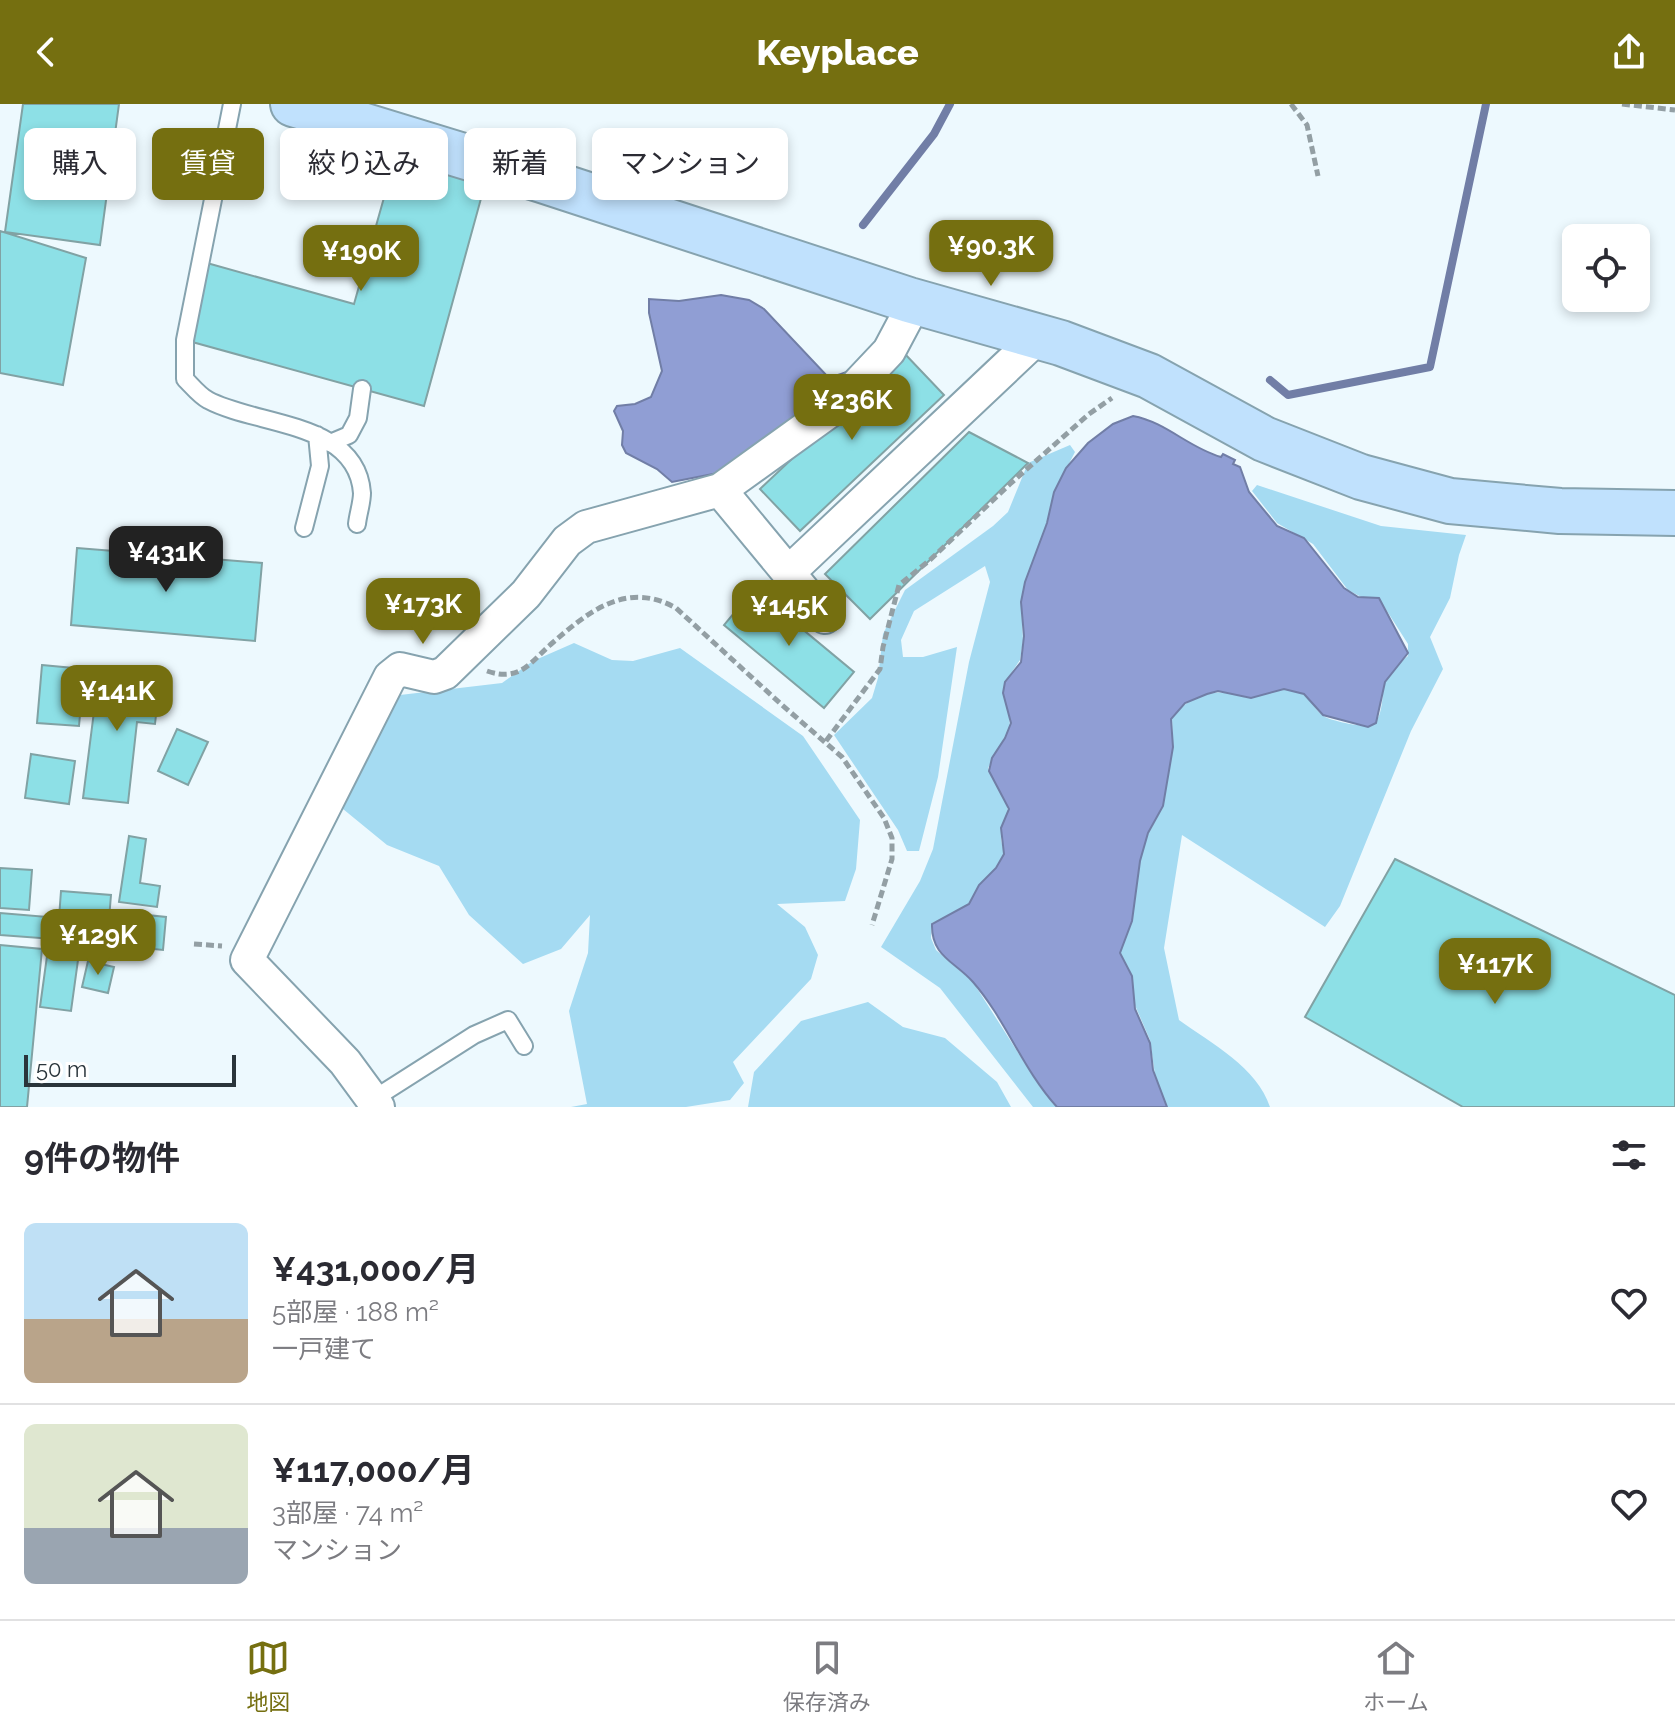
<!DOCTYPE html>
<html lang="ja">
<head>
<meta charset="utf-8">
<style>
	:root { --surface:#fff; --page:#f7f7f7; --text:#2b2b33; --muted:#7c7c81; --line:#e1e1e2; --accent:#756f10 }
	body { margin:0; font-family:Raleway,"Noto Sans JP",sans-serif; background:var(--page); color:var(--text); height:100vh; display:flex; flex-direction:column; font-size:30px; white-space:nowrap }
	* { box-sizing:border-box; margin:0 }
	p { font-size:26px; color:var(--muted) }
	.icon { flex:none; width:44px; height:44px; fill:none; stroke:currentColor; stroke-width:2; stroke-linecap:round; stroke-linejoin:round }
	.map { position:relative; height:1003px; overflow:hidden }
	.drawer { display:flex; flex-direction:column; background:var(--surface); flex:1 }
	.drawer>* { flex:none }
	.banner { position:absolute; left:24px; top:24px; width:800px; height:72px; display:flex; gap:16px }
	.fabs { position:absolute; left:1562px; top:120px; display:grid; gap:16px }
	.fabs a { display:grid; place-items:center; width:88px; height:88px; border-radius:12px; background:var(--surface); box-shadow:0 4px 12px #0003; font-size:40px }
	.scale { position:absolute; left:24px; bottom:20px; width:212px; box-sizing:border-box; padding-left:8px; border:4px solid #2a353b; border-top:0; font-size:22px; line-height:28px; white-space:nowrap; color:#2a353b; -webkit-text-stroke:6px #fff; paint-order:stroke }
	.price { position:absolute; translate:-50% -68px; padding:0 18px; border-radius:16px; background:var(--accent); color:#fff; font-size:26px; line-height:52px; filter:drop-shadow(0 2px 4px #0008) }
	.price::after { content:''; position:absolute; left:50%; top:48px; width:24px; height:18px; margin-left:-12px; background:inherit; clip-path:polygon(0 0,100% 0,50% 100%) }
	.price.on { background:#222; color:#fff }
	ul { padding:0; list-style:none }
	li { display:flex; align-items:center; gap:24px; height:200px; padding:0 24px }
	li+li { border-top:2px solid var(--line) }
	li span { display:grid; place-items:center; flex:none; width:224px; height:160px; border-radius:12px; color:#555 }
	li>.icon { margin-inline-start:auto }
	span .icon { width:96px; height:96px; fill:#fffc; stroke-width:1 }
	li b { font-size:34px }
	h2 { display:flex; justify-content:space-between; align-items:center; height:96px; padding:0 24px; font-size:34px }
	.tag { padding:0 28px; border-radius:12px; background:var(--surface); box-shadow:0 4px 12px #0003; font-size:28px; line-height:72px }
	.tag.on { background:var(--accent); color:#fff }
	header { display:flex; justify-content:space-between; align-items:center; height:104px; padding:0 24px; background:var(--accent); color:#fff; font-size:36px; font-weight:800 }
	.tab-bar { display:flex; justify-content:space-around; align-items:center; height:112px; border-top:2px solid var(--line); background:var(--surface); font-size:22px; color:var(--muted) }
	.tab-bar a { display:grid; justify-items:center; gap:4px }
	.tab-bar .on { color:var(--accent) }
	.map>svg:first-child { display:block }
</style>
</head>
<body>
<header><svg class="icon" aria-label="back" viewBox="0 0 24 24"><path d="M15 5l-7 7 7 7"/></svg>Keyplace<svg class="icon" aria-label="share" viewBox="0 0 24 24"><path d="M12 15V3M7 8l5-5 5 5M5 13v7h14v-7"/></svg></header>
<div class="map">
<svg width="1675" height="1003" viewBox="0 0 1675 1003">
	<rect width="100%" height="100%" fill="#edf9fe"/>
	<path fill="#a5dbf2" d="M1070,341L1075,348L1056,385L1048,417L1026,475L1021,496L1023,537L1020,556L1005,578L1003,589L1009,608L1010,623L988,664L1005,695L1009,710C999,725 999,733 1005,750L992,769L979,781L969,799L960,807L932,819L931,834L936,846L973,878L1040,983L1057,1003H1033L940,884L881,843L920,777L933,745L969,558L990,478L985,462L914,507L901,536L903,553H923L957,543L938,673L919,747H907L898,726L834,631L872,594L878,574L883,530L905,486L993,422L1008,408L1028,359Z
		M1257,381L1381,422L1466,431L1459,451L1450,494L1430,533L1443,565L1411,627L1340,802L1325,823L1182,731L1164,844L1179,916C1212,940 1257,963 1270,1003H1167L1155,971L1150,936L1134,899L1132,871L1121,850V842L1133,810L1140,753L1146,734L1163,703L1173,643L1172,613C1206,576 1221,593 1263,589C1277,588 1291,581 1304,591C1312,596 1316,608 1325,613C1333,617 1366,625 1373,620C1385,611 1381,586 1386,573C1390,565 1401,558 1408,552V540L1378,493L1363,494L1348,486L1313,440L1277,419L1252,387Z
		M574,539L612,556L633,557L680,544L803,632L860,716L856,765L845,797L777,800L805,823L818,851L811,875L733,958L744,979L730,996L686,1003H571L587,1000L569,907L588,849L590,811L561,845L523,860L469,811L439,762L387,741L343,705L353,675L400,591L502,579L533,557Z
		M868,898L903,923L945,934L997,978L1011,1003H748L754,968L801,917Z"/>
	<path fill="#909ed4" stroke="#717ea6" stroke-width="2" d="M721,191L749,196L764,205L828,273C841,272 850,265 863,263L718,369L672,378L657,365L626,349L622,341L623,327L614,307L617,302L635,300L651,293L662,267L649,209V195L679,197Z
		M1133,312C1166,318 1189,344 1221,353L1223,350L1235,356L1233,360L1240,363L1249,388L1277,422L1304,434L1344,484L1358,493L1379,494L1408,549L1385,578L1376,619L1368,623L1323,611L1304,590L1284,585L1251,594L1218,587L1207,590L1185,599L1171,615L1173,643L1163,702L1148,729L1140,757L1132,817L1120,849L1132,872L1135,905L1150,939L1153,966L1167,1003H1057C1023,966 1006,916 973,878C954,857 931,852 932,820L969,800L979,781L996,764L1004,750L1001,724L1009,705L989,667L992,654L1005,634L1011,619L1003,589L1005,578L1021,558L1024,532L1021,498L1025,478L1047,419L1054,388L1066,364L1088,339L1113,320Z"/>
	<g fill="none" stroke-linecap="round" stroke-linejoin="round">
		<path stroke="#717ea6" stroke-width="8" d="M863,121L934,30L950,0
			M1270,276L1288,291L1430,263L1486,0"/>
	</g>
	<path fill="#8de0e6" stroke="#81a2a4" stroke-width="2" d="M23,0H119L100,141L5,128Z
		M398,44L488,69L424,302L185,236L207,159L354,200Z
		M0,127L86,154L63,281L0,269Z
		M904,249L944,291L800,427L760,385Z
		M969,328L1028,359L870,515L825,470Z
		M77,444L262,459L255,537L71,521Z
		M754,485L854,568L824,604L724,521Z
		M42,561L84,565L79,622L37,619Z
		M99,568L160,576L155,620L137,618L128,699L83,694Z
		M177,625L208,638L188,681L158,667Z
		M31,650L75,657L69,700L25,694Z
		M129,732L146,735L140,779L160,782L157,803L119,798Z
		M1395,755L1675,891V1003H1463L1305,913Z
		M0,764L32,766L29,806L0,804Z
		M61,787L111,791L107,839L0,831V809L59,814Z
		M118,808L166,813L163,846L115,841Z
		M0,841L42,845L27,1003H0Z
		M47,852L78,856L71,907L40,903Z
		M88,857L114,863L108,889L82,883Z"/>
	<g fill="none" stroke-linecap="round" stroke-linejoin="round">
		<g stroke="#86a3af" stroke-width="20">
			<path id="lane" d="M232,0L185,236V275C192,282 200,292 208,296C256,322 357,317 362,389C362,399 358,410 357,420
				M330,339L349,331L358,314L362,285
				M304,424L320,362L317,331
				M372,996L474,931L508,916L524,942"/>
		</g>
		<g stroke="#86a3af" stroke-width="36">
			<path id="street" d="M720,386L825,513
				M789,468L1038,233
				M378,1003L345,958L247,856L390,573L400,565L434,573L445,569L526,490L567,437L586,423L720,386L838,301L889,247L915,198"/>
		</g>
		<g stroke="#86a3af" stroke-width="48">
			<path id="secondary" d="M293,0L542,76L909,196L1061,239L1149,272L1264,335L1361,373L1450,397L1560,407L1675,409"/>
		</g>
		<path stroke="#939fa4" stroke-width="5" stroke-dasharray="8 4" stroke-linecap="butt" d="M1291,0L1307,21L1318,72
			M1622,0L1675,6
			M487,567C519,578 529,560 550,541C588,508 626,476 676,504L782,601L842,653L884,714L892,734V755L872,821
			M826,637L880,565L883,543L899,481L930,456L1010,380L1089,310L1112,294
			M194,840L222,842"/>
		<use href="#lane" stroke="#fff" stroke-width="16"/>
		<use href="#street" stroke="#fff" stroke-width="32"/>
		<use href="#secondary" stroke="#c0e1fd" stroke-width="44"/>
	</g>
</svg>
<div class="fabs">
<a><svg class="icon" aria-label="locate" viewBox="0 0 24 24"><circle cx="12" cy="12" r="6"/><path d="M12 2v4M12 18v4M2 12h4M18 12h4"/></svg></a>
</div>
<div class="scale">50 m</div>
<b class="price" style="left:991px;top:184px">¥90.3K</b>
<b class="price" style="left:361px;top:189px">¥190K</b>
<b class="price" style="left:852px;top:338px">¥236K</b>
<b class="price on" style="left:166px;top:490px">¥431K</b>
<b class="price" style="left:423px;top:542px">¥173K</b>
<b class="price" style="left:789px;top:544px">¥145K</b>
<b class="price" style="left:117px;top:629px">¥141K</b>
<b class="price" style="left:98px;top:873px">¥129K</b>
<b class="price" style="left:1495px;top:902px">¥117K</b>
<div class="banner">
<a class="tag">購入</a>
<a class="tag on">賃貸</a>
<a class="tag">絞り込み</a>
<a class="tag">新着</a>
<a class="tag">マンション</a>
</div>
</div>
<section class="drawer">
<h2>9件の物件<svg class="icon" aria-label="filters" viewBox="0 0 24 24"><path d="M4 7h16M4 17h16"/><circle cx="9" cy="7" r="2"/><circle cx="15" cy="17" r="2"/></svg></h2>
<ul>
<li><span style="background:linear-gradient(#bfe0f5 60%,#b9a48a 0)"><svg class="icon" aria-label="home" viewBox="0 0 24 24"><path d="M3 11l9-7 9 7M6 9v11h12V9"/></svg></span><div><b>¥431,000/月</b><p>5部屋 · 188 m²</p><p>一戸建て</p></div><svg class="icon" aria-label="heart" viewBox="0 0 24 24"><path d="M12 20l-8-8c-3-5 5-10 8-4 3-6 11-1 8 4z"/></svg></li>
<li><span style="background:linear-gradient(#dfe7d0 65%,#9aa5b1 0)"><svg class="icon" aria-label="home" viewBox="0 0 24 24"><path d="M3 11l9-7 9 7M6 9v11h12V9"/></svg></span><div><b>¥117,000/月</b><p>3部屋 · 74 m²</p><p>マンション</p></div><svg class="icon" aria-label="heart" viewBox="0 0 24 24"><path d="M12 20l-8-8c-3-5 5-10 8-4 3-6 11-1 8 4z"/></svg></li>
</ul>
</section>
<nav class="tab-bar">
<a class="on"><svg class="icon" aria-label="map" viewBox="0 0 24 24"><path d="M3 6l6-2 6 2 6-2v14l-6 2-6-2-6 2zM9 4v14M15 6v14"/></svg>地図</a>
<a><svg class="icon" aria-label="saved" viewBox="0 0 24 24"><path d="M7 4h10v16l-5-4-5 4z"/></svg>保存済み</a>
<a><svg class="icon" aria-label="home" viewBox="0 0 24 24"><path d="M3 11l9-7 9 7M6 9v11h12V9"/></svg>ホーム</a>
</nav>
</body>
</html>
